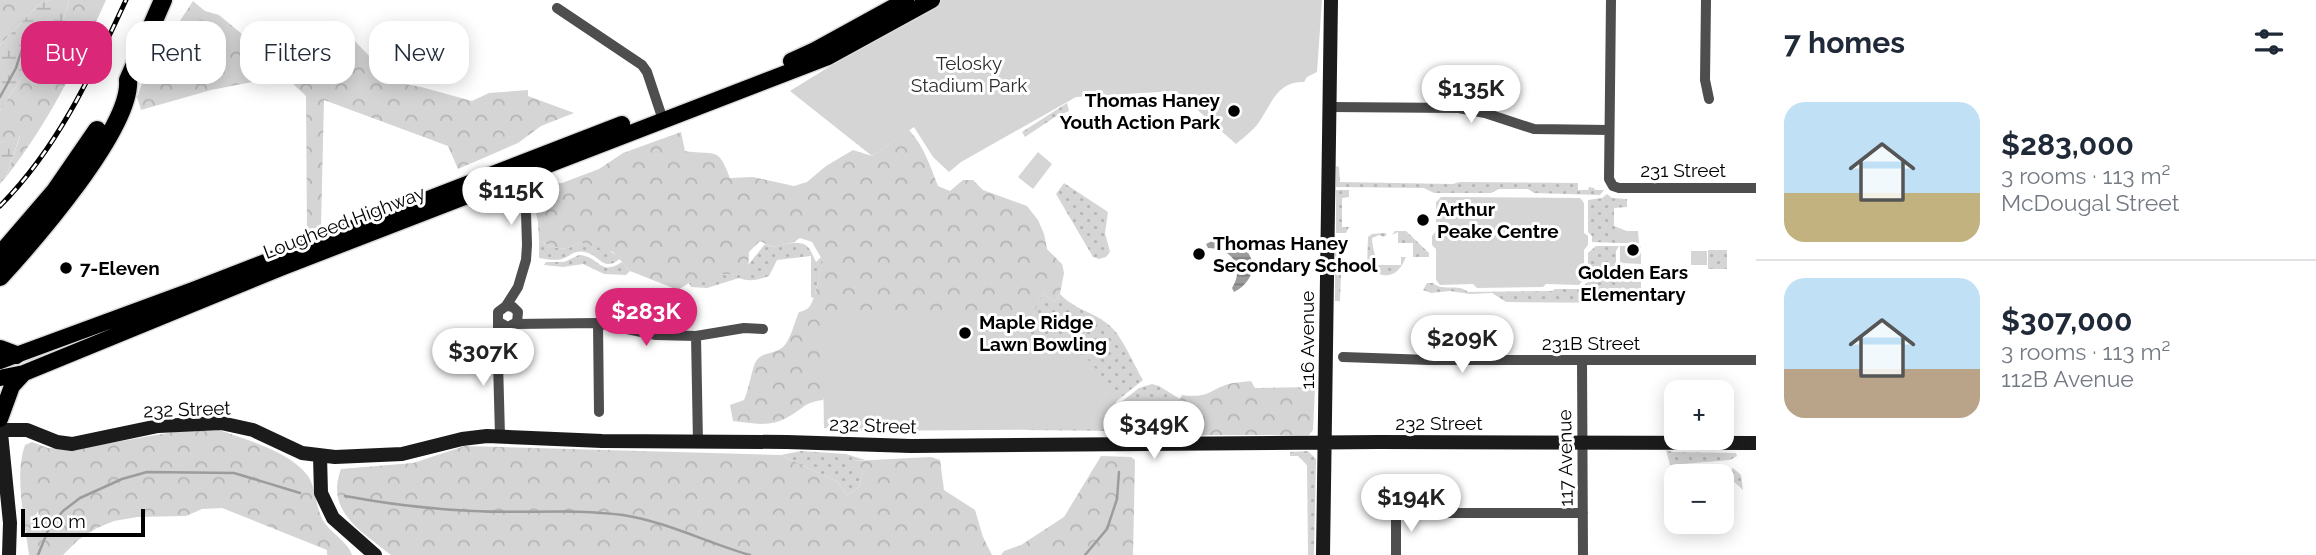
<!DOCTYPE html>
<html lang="en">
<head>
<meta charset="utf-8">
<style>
	:root { --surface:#fff; --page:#f6f6f7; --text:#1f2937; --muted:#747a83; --line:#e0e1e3; --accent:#db2777 }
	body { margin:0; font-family:Raleway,sans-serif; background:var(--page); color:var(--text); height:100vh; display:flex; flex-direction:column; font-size:26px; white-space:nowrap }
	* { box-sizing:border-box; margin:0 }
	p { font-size:23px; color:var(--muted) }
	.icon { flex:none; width:38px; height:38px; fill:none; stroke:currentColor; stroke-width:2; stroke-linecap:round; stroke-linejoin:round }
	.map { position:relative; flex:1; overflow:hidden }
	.drawer { display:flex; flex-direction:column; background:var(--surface); width:560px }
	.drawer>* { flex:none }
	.banner { position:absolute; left:21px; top:21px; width:665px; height:63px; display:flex; gap:14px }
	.fabs { position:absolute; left:1664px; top:380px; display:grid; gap:14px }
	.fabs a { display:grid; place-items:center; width:70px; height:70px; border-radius:14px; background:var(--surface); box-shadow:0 4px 18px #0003; font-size:35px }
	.scale { position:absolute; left:21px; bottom:18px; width:124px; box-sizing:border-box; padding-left:7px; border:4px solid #000; border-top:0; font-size:19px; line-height:24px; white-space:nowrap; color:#000; -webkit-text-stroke:5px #fff; paint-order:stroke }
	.price { position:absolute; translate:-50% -60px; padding:0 16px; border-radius:24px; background:#fff; color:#222; font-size:23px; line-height:46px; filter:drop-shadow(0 2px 4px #0008) }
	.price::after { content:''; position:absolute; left:50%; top:42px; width:21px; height:16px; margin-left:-10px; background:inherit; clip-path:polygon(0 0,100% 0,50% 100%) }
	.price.on { background:var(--accent); color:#fff }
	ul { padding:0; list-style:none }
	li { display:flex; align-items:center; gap:21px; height:175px; padding:0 28px }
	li+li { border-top:2px solid var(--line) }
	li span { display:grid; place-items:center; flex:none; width:196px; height:140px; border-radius:21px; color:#555 }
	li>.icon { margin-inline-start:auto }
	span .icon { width:84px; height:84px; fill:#fffc; stroke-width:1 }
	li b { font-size:30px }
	h2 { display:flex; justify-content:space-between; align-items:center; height:84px; padding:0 28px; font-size:30px }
	.tag { padding:0 24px; border-radius:21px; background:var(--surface); box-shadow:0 4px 18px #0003; font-size:24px; line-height:63px }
	.tag.on { background:var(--accent); color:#fff }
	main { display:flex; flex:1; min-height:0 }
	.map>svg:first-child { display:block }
</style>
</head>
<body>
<main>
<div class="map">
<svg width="1756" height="555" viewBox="0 0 1756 555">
	<defs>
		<pattern id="grass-dots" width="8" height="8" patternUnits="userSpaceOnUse" patternTransform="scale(1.75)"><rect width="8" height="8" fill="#d5d5d5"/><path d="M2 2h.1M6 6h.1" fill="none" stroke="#b5b5b5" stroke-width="1.8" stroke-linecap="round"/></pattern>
		<pattern id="forest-crowns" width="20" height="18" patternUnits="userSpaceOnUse" patternTransform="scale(1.75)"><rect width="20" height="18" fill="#d5d5d5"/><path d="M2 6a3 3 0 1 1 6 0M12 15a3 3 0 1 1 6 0" fill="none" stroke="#b5b5b5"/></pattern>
		<pattern id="wetland-marsh" width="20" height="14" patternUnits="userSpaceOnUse" patternTransform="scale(1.75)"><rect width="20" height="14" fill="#d5d5d5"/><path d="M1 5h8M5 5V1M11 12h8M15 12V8" fill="none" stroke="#b5b5b5"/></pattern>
		<pattern id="water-rules" width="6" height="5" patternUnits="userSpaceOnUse" patternTransform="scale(1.75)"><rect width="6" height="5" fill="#9c9c9c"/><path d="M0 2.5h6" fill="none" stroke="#7d7d7d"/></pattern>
	</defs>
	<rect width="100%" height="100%" fill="#fff"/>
	<path fill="url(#grass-dots)" d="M1067,103L1069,111L1055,117L1025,137L1022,132Z
		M1336,166L1339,167L1340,182L1453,184L1459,182L1578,183V190H1588L1589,187L1594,188L1595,190H1604L1600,195L1534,193L1528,189H1499L1491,193H1434L1424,188L1336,187Z
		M1064,183L1108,212L1105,233L1110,252L1106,257L1099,259L1093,257L1056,194Z
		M1336,190H1349V197L1342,198V227H1349L1346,233H1336Z
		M1607,194L1612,198L1627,199V207L1614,208V226L1627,231H1618V243L1592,242V236L1588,232V200L1602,198Z
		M1395,231H1406L1429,253V257H1413V243H1398V232L1392,235Z
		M1385,233L1387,234L1384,237L1379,235L1372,238C1372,247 1376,255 1376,265H1401V257H1406C1398,277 1385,281 1367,267L1368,237L1372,234Z
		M539,241C555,248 565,253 580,242C595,245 610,248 620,259C602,273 600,254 584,252C574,250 571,256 562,259C555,261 546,259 539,258Z
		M765,244L772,247C781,245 799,239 807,246C811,250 814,258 816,262L821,257L823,261L814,298L811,297V256L777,260L769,276C759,280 749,282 739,278L707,288L691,287L689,283L722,274L736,275L748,270V265Z
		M1596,246H1619L1616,251V286L1622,287L1623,303L1506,302L1492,293L1470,294L1450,291L1431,293L1423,290L1427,283H1433C1443,292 1458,283 1468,292L1552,291L1555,289H1580L1588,282V253Z
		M1335,250H1342L1340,301H1335V270L1337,269L1335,268Z
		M1708,250H1727V269H1708Z
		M579,255C600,256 599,277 622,262L630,271L626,275L604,274L583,264L563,267L544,265L546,262H564Z
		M1043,293L1054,302L1060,294C1076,311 1096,312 1111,327C1122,336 1135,367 1143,380L1113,404L1015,378L1021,326L1026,327C1036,315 1035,305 1043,293Z
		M1152,384L1159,386L1180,399L1176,407L1143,415L1134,431L1136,435H1120L1116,431L1024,430L1115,407L1139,388Z
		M1666,450L1674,452L1736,453L1737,456L1730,460L1670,465Z
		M801,451L846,454L865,460L854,461L863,472L859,487L847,496L838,482L781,455Z
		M1308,451L1316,459L1314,555H1308L1307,465L1298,456H1290V452Z
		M1733,468L1741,475L1743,490L1732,480L1723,479L1729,471Z"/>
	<path fill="url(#forest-crowns)" d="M0,0H51L39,4L0,45Z
		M69,0H106C77,64 50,121 6,177L20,136L0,143V111L21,79L56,47Z
		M193,1L205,11L219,15L254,44L264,46L273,43L304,41L310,36L332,41L340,37L352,38L394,82L421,87L472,101L489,93L528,90V96L574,113L541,126L518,143L458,169L448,146L324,100L321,226L307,235L306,96L290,81L252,82L211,90L141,110L137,97L155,48L172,33Z
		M909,130C924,146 930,166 938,186L950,191L963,180H973L983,190L1027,206L1038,220L1044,234L1047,249L1062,264L1064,273L1060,294L1054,302L1043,293C1035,306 1037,314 1026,327L1010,324L828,388L823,400C804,402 803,409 788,417C770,428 752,423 733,421L730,405L744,400C749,389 751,373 755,363C761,351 774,355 783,347C791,339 794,323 799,312C801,312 808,309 809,307C816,300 819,272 823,261L812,242L800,238L794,242L772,247L760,241L749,252L748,270L745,273L736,275L722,274L704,281L689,283L678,290L630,271L613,252L580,242C565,253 555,248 539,241L538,222L531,192L535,185L562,183L599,169L623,153L681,132L685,151C715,156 718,145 730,178L753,177L794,186L807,182L826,166L853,150L872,156Z
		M1251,381L1255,388L1315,387L1313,430L1309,435H1136L1134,431L1135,421L1143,415L1175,407L1182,395C1211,399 1210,388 1233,383C1239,382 1245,382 1251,381Z
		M216,429C244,439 290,451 308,476C317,490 315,508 324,522C332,534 349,543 352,555H327V550L222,508L202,509L186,516L137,517L114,521L97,528L78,540L63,555H29C25,523 14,475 25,445L32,442L48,448L75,449L179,431Z
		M465,446L781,455L838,482L847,496L859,487L863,472L856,467L853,461L931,457L940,460L944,490L975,510L983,537L992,555H391C361,531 325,511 341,469L413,463Z
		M1101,456L1131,457L1135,460L1133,555H1001L1004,551L1021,545L1064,517Z"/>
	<path fill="url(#wetland-marsh)" d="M51,0H69L56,47L21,79L0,111V45L39,4Z
		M20,135L6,177L0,184V143Z"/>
	<path fill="#d5d5d5" d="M937,0H1322L1317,72L1307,77L1304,82C1276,81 1271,106 1257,125C1251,132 1243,138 1236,144L1176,91L1076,97L961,162L949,172L933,157L914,127L872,156L790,91Z
		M1038,152L1052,164L1033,189L1018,177Z
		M1441,197L1580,198L1584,203V233L1588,236V245L1584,250V279L1579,285L1546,284L1543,287L1477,288L1473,284L1440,285L1436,280V249L1432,245V236L1436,231V202Z
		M1618,231H1638L1639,243H1618Z
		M1620,246H1641V264L1620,263Z
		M1691,251H1707V265H1691Z
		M1616,267H1641V298H1623V287H1616Z
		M994,309L1007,314L1010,324L1026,327L1029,335L1036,341L1050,340L1065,352L1084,355L1107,382L1127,429L863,431L824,428L822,317Z"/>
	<path fill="url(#water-rules)" d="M199,29L214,36L210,40L211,46L215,44L216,39L213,58L203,56L200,50H193L196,45L201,46L205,44L200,39Z
		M1224,238C1256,244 1263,277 1234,292L1232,288C1245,267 1232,248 1208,248L1206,244L1216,239Z"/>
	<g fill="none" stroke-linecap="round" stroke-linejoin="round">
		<path stroke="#9c9c9c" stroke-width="2.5" d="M0,97L16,68L27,33
			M345,496C387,504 430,509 473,511C523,514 573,508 623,515C667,522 708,543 750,555
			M38,555L49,528L63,511L80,498L122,479L147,472L234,473L300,493
			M1085,555L1107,529L1117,499L1119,472"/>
		<g stroke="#dbdbdb" stroke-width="19">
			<path id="primary" d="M791,61L815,50L906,0
				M0,361L193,290L622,124
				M0,378L24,373L283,267L828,57L932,0
				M0,419L12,386L24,373"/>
		</g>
		<g stroke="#dbdbdb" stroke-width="21">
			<path id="highway" d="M0,255L55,191L97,130
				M0,277C33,241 132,128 128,80L163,0
				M0,349L16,355"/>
		</g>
		<path stroke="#4e4e4e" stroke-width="10" d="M1611,0L1609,179L1613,186L1619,188H1756
			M1706,0L1705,80L1709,99
			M557,8L642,65L647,72L663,120
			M1330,107L1459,108L1485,113L1534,129L1609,130
			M499,322L508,327L517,322L518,312L513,307L506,306
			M598,323L599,412
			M514,324L598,323L656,335L696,336L744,328L763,329
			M696,336L698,443
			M1343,357L1429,360H1756
			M1582,360L1583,555
			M500,436L498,362L500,343L498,339V312L506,306L518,287L526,260L527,245L526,212L513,176
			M1396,555V513H1583"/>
		<path stroke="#1b1b1b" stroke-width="14" d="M0,423L10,523L9,555
			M2,430H27L57,442L72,444L158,426L221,423L253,430L302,453L335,457L402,454L462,439L487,436L602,441L787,442L911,446L1378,442L1756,443
			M320,456L321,493L333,518L375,555
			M1323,555L1331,0"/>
		<use href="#primary" stroke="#000" stroke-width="16"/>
		<use href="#highway" stroke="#000" stroke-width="18"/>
		<g stroke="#000" stroke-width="5">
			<path id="rail" d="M0,206C58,148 92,73 126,0"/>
		</g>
		<use href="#rail" stroke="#fff" stroke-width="2.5" stroke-dasharray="8" stroke-linecap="butt"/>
	</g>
	<g fill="#000" stroke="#fff" stroke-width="2.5">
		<circle cx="1234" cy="111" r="7"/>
		<circle cx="1423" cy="220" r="7"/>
		<circle cx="1633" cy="250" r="7"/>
		<circle cx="1199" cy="254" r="7"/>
		<circle cx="66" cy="268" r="7"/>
		<circle cx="965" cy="333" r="7"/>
	</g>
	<g text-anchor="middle" stroke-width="6" stroke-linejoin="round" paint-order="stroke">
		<g font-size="19" fill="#2c2c2c" stroke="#fff">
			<text x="969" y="70">Telosky<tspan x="969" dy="22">Stadium Park</tspan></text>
		</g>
		<g font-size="19" font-weight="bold" fill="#000" stroke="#fff" text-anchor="start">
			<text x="1220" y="107" text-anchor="end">Thomas Haney<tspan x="1220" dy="22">Youth Action Park</tspan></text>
			<text x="1437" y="216">Arthur<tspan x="1437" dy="22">Peake Centre</tspan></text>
			<text x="1213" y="250">Thomas Haney<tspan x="1213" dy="22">Secondary School</tspan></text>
			<text x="80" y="275">7-Eleven</text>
			<text x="1633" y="279" text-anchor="middle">Golden Ears<tspan x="1633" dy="22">Elementary</tspan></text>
			<text x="979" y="329">Maple Ridge<tspan x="979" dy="22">Lawn Bowling</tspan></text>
		</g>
		<g font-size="19" fill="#000" stroke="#fff">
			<text x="1683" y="177">231 Street</text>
			<text transform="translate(344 222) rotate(-21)" y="7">Lougheed Highway</text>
			<text transform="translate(1307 340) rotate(-90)" y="7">116 Avenue</text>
			<text x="1591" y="350">231B Street</text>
			<text transform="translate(187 409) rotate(-2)" y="7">232 Street</text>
			<text x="1439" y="430">232 Street</text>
			<text transform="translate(873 425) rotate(2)" y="7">232 Street</text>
			<text transform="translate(1565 458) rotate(-91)" y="7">117 Avenue</text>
		</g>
	</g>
</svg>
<div class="fabs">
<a>+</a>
<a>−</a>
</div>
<div class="scale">100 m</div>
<b class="price" style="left:1471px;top:125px">$135K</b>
<b class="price" style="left:511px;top:227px">$115K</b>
<b class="price on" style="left:646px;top:348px">$283K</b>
<b class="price" style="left:1462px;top:375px">$209K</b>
<b class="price" style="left:483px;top:388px">$307K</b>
<b class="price" style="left:1154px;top:461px">$349K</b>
<b class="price" style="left:1411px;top:534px">$194K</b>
<div class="banner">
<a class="tag on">Buy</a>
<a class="tag">Rent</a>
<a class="tag">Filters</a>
<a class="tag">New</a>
</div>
</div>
<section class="drawer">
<h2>7 homes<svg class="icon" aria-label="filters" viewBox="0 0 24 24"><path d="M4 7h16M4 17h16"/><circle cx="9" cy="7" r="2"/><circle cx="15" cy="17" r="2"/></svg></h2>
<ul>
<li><span style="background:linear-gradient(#bfe0f5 65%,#c2b280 0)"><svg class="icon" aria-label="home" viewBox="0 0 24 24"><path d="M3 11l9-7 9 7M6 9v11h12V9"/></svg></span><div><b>$283,000</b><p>3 rooms · 113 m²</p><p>McDougal Street</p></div></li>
<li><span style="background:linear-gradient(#bfe0f5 65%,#b9a48a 0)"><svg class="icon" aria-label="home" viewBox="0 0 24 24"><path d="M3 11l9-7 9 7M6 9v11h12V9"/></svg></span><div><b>$307,000</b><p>3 rooms · 113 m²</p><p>112B Avenue</p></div></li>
</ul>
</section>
</main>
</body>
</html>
